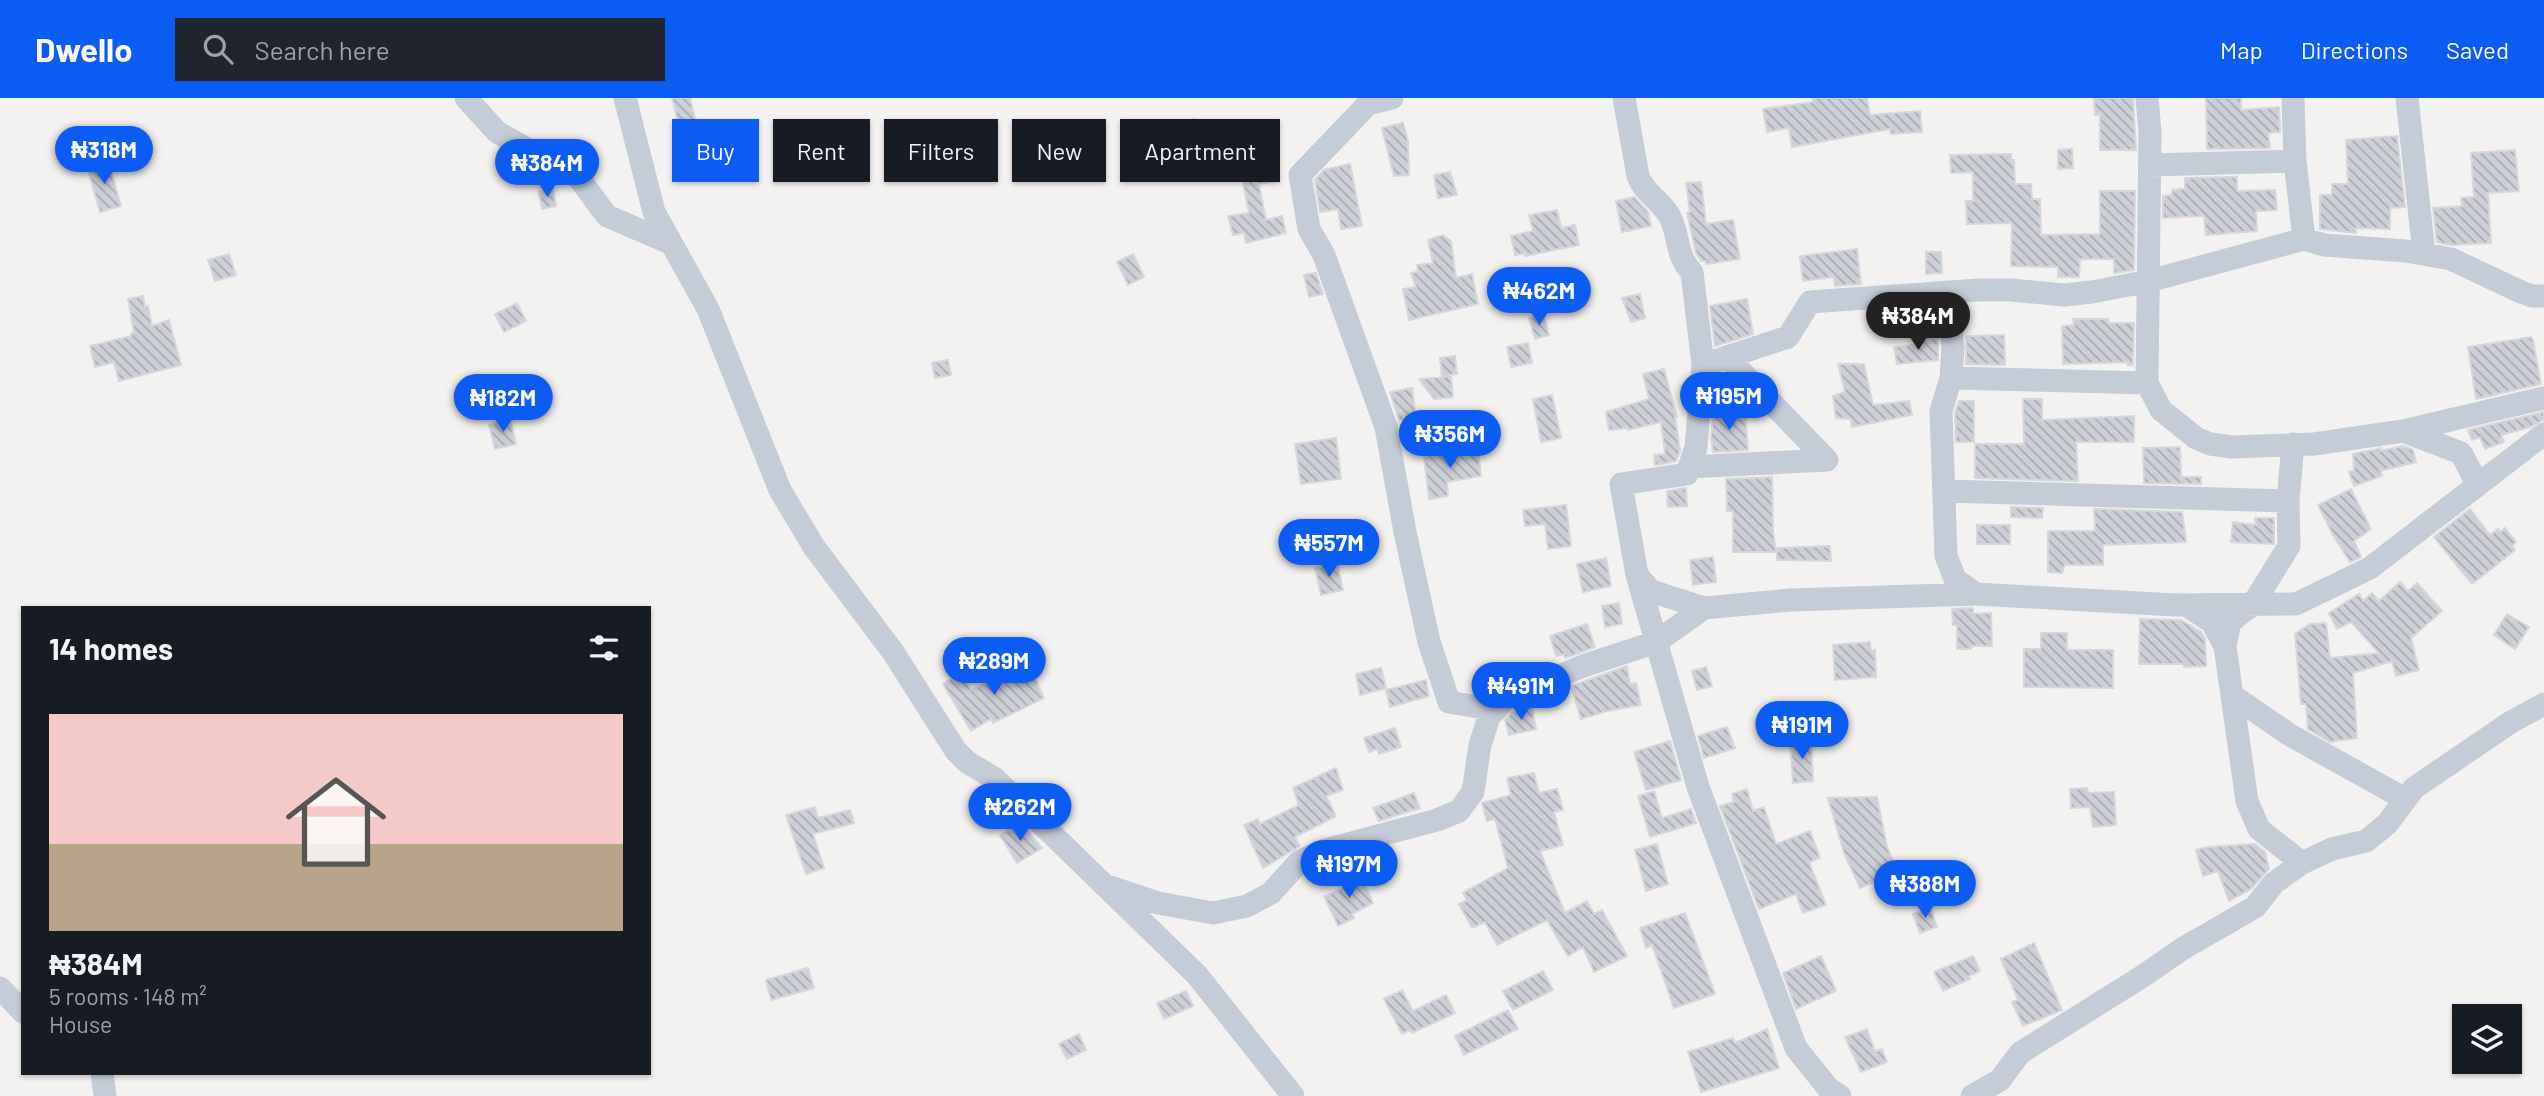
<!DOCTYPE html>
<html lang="en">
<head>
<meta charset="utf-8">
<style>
	:root { --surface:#171b24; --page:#20242c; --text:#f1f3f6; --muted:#9ea1a6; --line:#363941; --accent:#0b5bf5 }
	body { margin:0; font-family:Barlow,sans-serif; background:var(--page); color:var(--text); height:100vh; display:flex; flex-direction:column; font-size:26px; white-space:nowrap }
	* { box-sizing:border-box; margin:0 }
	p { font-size:23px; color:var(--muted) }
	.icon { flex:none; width:38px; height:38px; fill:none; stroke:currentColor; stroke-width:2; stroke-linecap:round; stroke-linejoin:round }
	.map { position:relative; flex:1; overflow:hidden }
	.side { position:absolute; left:21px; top:508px; width:630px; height:469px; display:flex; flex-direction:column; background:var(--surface); border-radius:0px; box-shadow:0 2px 5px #0004 }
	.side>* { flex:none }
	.top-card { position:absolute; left:672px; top:21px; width:665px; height:63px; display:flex; gap:14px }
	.buttons { position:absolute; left:2452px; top:906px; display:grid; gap:14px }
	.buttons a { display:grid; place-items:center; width:70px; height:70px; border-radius:0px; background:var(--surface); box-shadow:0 2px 5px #0004; font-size:35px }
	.price { position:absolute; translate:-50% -60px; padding:0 16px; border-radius:24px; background:var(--accent); color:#fff; font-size:23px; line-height:46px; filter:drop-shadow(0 2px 4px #0008) }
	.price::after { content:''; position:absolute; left:50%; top:42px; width:21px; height:16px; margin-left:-10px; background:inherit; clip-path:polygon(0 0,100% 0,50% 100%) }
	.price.current { background:#222; color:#fff }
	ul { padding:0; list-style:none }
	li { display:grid; align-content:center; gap:14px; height:371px; padding:0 28px }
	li+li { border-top:2px solid var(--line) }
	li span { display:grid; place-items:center; height:217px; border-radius:0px; color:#555 }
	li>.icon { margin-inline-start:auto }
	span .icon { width:126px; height:126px; fill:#fffc; stroke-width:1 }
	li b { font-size:30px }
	h2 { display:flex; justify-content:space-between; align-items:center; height:84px; padding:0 28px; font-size:30px }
	.chip { padding:0 24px; border-radius:0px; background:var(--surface); box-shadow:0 2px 5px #0004; font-size:24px; line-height:63px }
	.chip.current { background:var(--accent); color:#fff }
	header { display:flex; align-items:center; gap:42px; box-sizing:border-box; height:98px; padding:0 35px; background:var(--accent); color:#fff }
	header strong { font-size:33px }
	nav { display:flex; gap:38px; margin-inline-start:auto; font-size:24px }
	.search { width:490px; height:63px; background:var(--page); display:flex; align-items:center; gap:18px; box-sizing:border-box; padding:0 24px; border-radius:0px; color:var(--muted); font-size:26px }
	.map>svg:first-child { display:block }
</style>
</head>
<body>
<header>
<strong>Dwello</strong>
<div class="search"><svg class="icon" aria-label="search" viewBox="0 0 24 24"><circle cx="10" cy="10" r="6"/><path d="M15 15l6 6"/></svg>Search here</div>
<nav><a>Map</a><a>Directions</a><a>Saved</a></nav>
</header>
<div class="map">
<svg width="2544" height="998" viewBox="0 0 2544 998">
	<defs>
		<pattern id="building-back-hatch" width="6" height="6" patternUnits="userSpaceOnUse" patternTransform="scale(1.75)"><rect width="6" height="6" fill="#cdd0d7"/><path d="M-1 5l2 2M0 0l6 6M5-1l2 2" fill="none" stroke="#a8abb2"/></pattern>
	</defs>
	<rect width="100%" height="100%" fill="#f4f2f1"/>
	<path fill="url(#building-back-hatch)" stroke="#d5d7dd" stroke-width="2" d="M672,0H690L703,55L687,60Z
		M1813,0H1867L1870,17L1920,13L1922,34L1891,36L1890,31L1792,49L1789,30L1767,34L1763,11L1813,4Z
		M2094,0H2133L2136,52H2100V16L2095,17Z
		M2206,0H2241V12L2279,9L2280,34L2268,35L2270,50L2207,51Z
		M1195,21L1199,40L1177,44L1173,26Z
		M1403,25L1408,43L1409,77L1394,78L1382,30Z
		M2397,38L2405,109L2390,110V131L2356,130V135L2320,131V97H2332V86H2348L2346,42Z
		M1263,39L1272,84L1259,86L1266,122L1282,118L1286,135L1246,145L1244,135L1233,137L1228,118L1249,115L1235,45Z
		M2072,51L2073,70L2058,71V52Z
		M2515,52L2519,93L2488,95L2491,145L2451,147L2437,144L2433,110L2462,108L2461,100L2474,99L2471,55Z
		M2011,56V62H2014L2015,86H2031L2032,101H2040L2041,137L2100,136V93H2135L2134,172L2114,175V161H2080L2079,179H2058V169L2011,168L2012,125L1967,126L1966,103H1973V74L1951,75L1950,57Z
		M108,63L121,108L100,114L87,69Z
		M1350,66L1362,128L1341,131L1338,111L1320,114L1315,82L1324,72Z
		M1450,74L1457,97L1438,100L1434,77Z
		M2237,79V93L2275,92L2277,112L2256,113L2257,133L2206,137L2204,118L2163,120V98L2172,97V92L2185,91V80Z
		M1701,84L1706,126L1733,122L1740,161L1706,166V163H1701L1696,155L1687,115L1690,114L1686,85Z
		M553,92L556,108L542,111L539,94Z
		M1634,99L1648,114L1651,128L1622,134L1616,103Z
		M1557,112L1561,130L1575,127L1579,147L1525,158V155L1515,157L1511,138L1533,133L1529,117Z
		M1443,137L1451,143L1456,180L1472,176L1478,206L1409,222L1403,191L1416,189L1411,175L1418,174L1417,167L1433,165L1428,142Z
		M1857,151L1861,186L1835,188L1834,179L1803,183L1800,158Z
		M1926,154H1941L1942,175L1926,176Z
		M229,156L236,177L215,183L208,162Z
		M1133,156L1144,179L1128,187L1117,164Z
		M1316,175L1323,196L1309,199L1304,177Z
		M1640,196L1645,220L1631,224L1622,200Z
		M143,198L145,209L148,208L152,228L169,222L181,267L119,283L114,264L95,269L90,248L131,238V236L134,234L128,201Z
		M1747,201L1753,236L1715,248L1710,208Z
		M517,205L526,223L504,234L495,216Z
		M1543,216L1549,237L1535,241L1529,220Z
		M2073,221H2108V225H2134L2133,267H2128V264L2063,266L2062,228L2074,227Z
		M2004,237L2005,267L1966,266V238Z
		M2531,239L2533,242L2541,286L2476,301L2468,249Z
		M1938,240V262L1897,266L1894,249L1919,246V242Z
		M1528,245L1532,265L1511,269L1507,249Z
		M1455,258L1457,276L1442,278L1440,260Z
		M948,262L951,277L935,280L932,265Z
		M1838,266H1864L1873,307L1909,303L1912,317L1852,329L1851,321L1836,320L1833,298L1845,294Z
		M1664,271L1677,319H1675L1680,353L1676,363L1655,367L1654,357L1665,356L1661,324L1628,332L1627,330L1609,332L1606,314L1649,301L1643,276Z
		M1451,278L1453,299L1434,301L1419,281Z
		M1412,290L1416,320L1399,322L1390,294Z
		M1552,297L1561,340L1541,344L1533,301Z
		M2023,301H2042V322L2134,318V344H2076L2078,383L1975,380V346H2024Z
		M1959,303H1974V344H1956L1955,315Z
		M1745,313L1748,352L1713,354L1711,339L1713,315Z
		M2544,314V322L2530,329L2501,337L2504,344L2485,351L2480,339L2472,342L2468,332Z
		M510,321L516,346L495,351L489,327Z
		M1336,340L1341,381L1301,386L1295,346Z
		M2403,348L2413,352L2416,364L2380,373L2382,378L2354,388L2349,374L2354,372L2353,356L2381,350L2380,353Z
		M2180,349L2181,379H2201V386L2144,385L2143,350Z
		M1478,351L1481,378L1447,384L1448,398L1429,401L1424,358Z
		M1772,379L1773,433L1776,454H1733V413H1727L1726,381Z
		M1686,390L1687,408L1668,409L1667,393Z
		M2351,391L2371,431L2354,443L2361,459L2350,464L2333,437L2318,407Z
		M1566,407L1571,448L1548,451L1545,426L1525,428L1523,412Z
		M2011,409L2043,410L2042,420L2011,419Z
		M2094,411L2182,414L2186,444L2103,447V467H2065L2062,475L2048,474V433H2095Z
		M2470,411L2490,437L2498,431L2501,434L2505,430L2516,444L2512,448L2515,452L2472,486L2434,439Z
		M2255,420H2274V446L2231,444L2233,424L2256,427Z
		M1977,427H2010V446H1977Z
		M1830,448L1831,463L1777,462V450Z
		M1713,459L1716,484L1693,487L1690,462Z
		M1606,460L1611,488L1583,494L1577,466Z
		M1337,465L1343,492L1321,497L1315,470Z
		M2400,484L2408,493L2417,485L2442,513L2411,540L2419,572L2396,578L2392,563L2353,575L2357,640L2330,644L2308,631L2306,606H2301L2295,536L2310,526L2326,525L2330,560L2379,555L2351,524L2337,531L2329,515L2359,496L2363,503L2372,495L2379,503Z
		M1619,505L1622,526L1605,529L1602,508Z
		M1973,510V516L1991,515L1992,548H1971V551H1957V527H1953L1952,511Z
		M2507,516L2529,529L2515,551L2494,537Z
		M2140,521L2181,522L2201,534L2205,541L2206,568L2184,569V566H2139Z
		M1587,526L1595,549L1565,560L1564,556L1556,558L1550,538Z
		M2041,535H2067V552H2113V590L2024,589V551H2041Z
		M1870,544L1871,553L1875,552L1876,579L1835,582L1833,547Z
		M1028,566L1044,600L993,625L991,621L971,633L943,586L960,575L971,592Z
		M1627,568L1630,586L1636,585L1641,607L1607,613L1581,621L1571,588Z
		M1706,569L1712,588L1697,592L1692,573Z
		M1381,570L1386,590L1360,597L1356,576Z
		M1426,582L1429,598L1390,609L1386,592Z
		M1532,610L1536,631L1509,637L1505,622L1508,619L1511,615Z
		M1727,629L1735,650L1704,660L1698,638Z
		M1395,630L1401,649L1379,656L1377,651L1369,654L1364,640Z
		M1811,641L1813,683L1793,685L1790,642Z
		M1670,643L1681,682L1646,692L1634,654Z
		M1336,670L1343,692L1326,698L1336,718L1295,739L1300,748L1263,770L1244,727L1258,721L1260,726L1299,707L1293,690Z
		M1534,675L1539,695L1557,691L1563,712L1554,714L1563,747L1540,753L1565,815L1587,803L1594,816L1602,812L1627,858L1594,874L1583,849L1568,858L1547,822L1497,847L1485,824L1472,830L1459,806L1467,802L1463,795L1508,770L1495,721L1487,723L1482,705L1511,697L1507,680Z
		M2087,690L2088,695L2114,694L2116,727L2093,729L2090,709L2071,710L2070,691Z
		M1747,691L1753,713L1764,709L1776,746L1810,733L1820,760L1809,764L1826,807L1803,815L1796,796L1759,811L1720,708L1734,704L1732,696Z
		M1654,693L1662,720L1691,711L1696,725L1650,739L1638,698Z
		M1414,695L1420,710L1379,723L1373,710Z
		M1877,699L1887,749L1898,774L1860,790L1844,755L1828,700Z
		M815,709L818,720L850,712L854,725L813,736L824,770L806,776L786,717Z
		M1020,725L1042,750L1017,765L1000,737Z
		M1657,746L1668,786L1646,793L1635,752Z
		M2255,746L2265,754L2269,771L2251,791L2229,803L2218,773L2203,778L2196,752L2207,749Z
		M1361,778L1373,805L1352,816L1354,820L1338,828L1324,798L1345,790L1343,785Z
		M1930,810L1937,829L1920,835L1913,816Z
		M1685,815L1715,896L1674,910L1652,847L1646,850L1640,830Z
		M2034,845L2062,912L2023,928L2012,904L2018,902L2001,861Z
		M1821,858L1836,893L1796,911L1783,875Z
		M1973,858L1980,873L1969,878L1970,881L1943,893L1934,874Z
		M808,870L814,890L771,902L766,882Z
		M1543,873L1553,892L1513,912L1503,893Z
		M1402,892L1413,913L1446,897L1455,915L1412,935L1410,932L1402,936L1384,901Z
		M1186,893L1193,908L1164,921L1157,905Z
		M1508,912L1518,931L1464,957L1455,938Z
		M1767,931L1779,970L1701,994L1688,954L1733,940L1735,945Z
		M1867,931L1874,951L1876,953L1882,951L1887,964L1861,974L1845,939Z
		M1079,936L1086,952L1067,961L1059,946Z"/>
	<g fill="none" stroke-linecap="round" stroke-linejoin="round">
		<path stroke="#c4ccd7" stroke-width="23" d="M466,0L497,34L559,69L575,75L607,118L670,145
			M625,0L654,114L708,211L780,392L814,449L893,554L956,653L967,664L994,680L1197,877L1293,998
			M1392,0L1368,6L1300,77L1309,131L1324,157L1386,329L1405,434L1429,544L1449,604L1496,612
			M1624,0L1638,78C1644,95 1660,102 1669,117C1680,136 1675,158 1692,174L1703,267L1788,239L1810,204L1978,192H2011L2064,197L2092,194L2149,183L2304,141L2324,147L2406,153L2451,161L2521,194L2532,198H2544
			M2147,0L2150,34L2147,285L2161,312L2196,340L2210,346L2232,349L2314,346L2403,333L2461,355L2478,387
			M2293,0L2295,63L2304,141
			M2407,0L2424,156
			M2150,67L2295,63
			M1947,195L1953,249L1951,280L1941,313L1946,458L1955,481L1976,496L2175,507L2296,506L2370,470L2544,336
			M1703,267L1696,349L1687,376L1621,386L1637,477L1651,493L1704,510
			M1951,280L2147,285
			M2403,333L2544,300
			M1689,369L1827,362L1727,259
			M1944,393L2288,403L2293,346
			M1637,477L1698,689L1796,950L1828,990L1840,998
			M2186,507L2212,524L2225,548L2247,703L2259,731L2302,765
			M2225,548L2230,524L2253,506L2289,448L2288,403
			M2233,598L2290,637L2405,701
			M1110,789L1158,805L1213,815L1247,808L1271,795L1300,763L1325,752L1437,722L1459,713L1473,694L1480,647L1489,619L1506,600L1583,568L1656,544L1704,510L1790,502L1976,496
			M0,890L23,914
			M102,975L105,998
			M1972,998L2000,982L2020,955L2143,878L2182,851L2255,809L2274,785L2302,765L2332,751L2366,743L2387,726L2414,690L2511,624L2544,606"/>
	</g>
</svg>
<div class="buttons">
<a><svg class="icon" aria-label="layers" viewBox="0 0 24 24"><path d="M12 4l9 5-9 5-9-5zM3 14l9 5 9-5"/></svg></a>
</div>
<b class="price" style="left:104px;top:88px">₦318M</b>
<b class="price" style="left:547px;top:101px">₦384M</b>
<b class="price" style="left:1539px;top:229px">₦462M</b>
<b class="price current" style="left:1918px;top:254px">₦384M</b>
<b class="price" style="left:1729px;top:334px">₦195M</b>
<b class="price" style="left:503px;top:336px">₦182M</b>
<b class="price" style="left:1450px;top:372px">₦356M</b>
<b class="price" style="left:1329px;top:481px">₦557M</b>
<b class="price" style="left:994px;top:599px">₦289M</b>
<b class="price" style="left:1521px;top:624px">₦491M</b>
<b class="price" style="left:1802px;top:663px">₦191M</b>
<b class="price" style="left:1020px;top:745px">₦262M</b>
<b class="price" style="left:1349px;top:802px">₦197M</b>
<b class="price" style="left:1925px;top:822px">₦388M</b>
<div class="top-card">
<a class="chip current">Buy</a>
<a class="chip">Rent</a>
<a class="chip">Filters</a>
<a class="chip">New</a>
<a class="chip">Apartment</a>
</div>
<section class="side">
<h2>14 homes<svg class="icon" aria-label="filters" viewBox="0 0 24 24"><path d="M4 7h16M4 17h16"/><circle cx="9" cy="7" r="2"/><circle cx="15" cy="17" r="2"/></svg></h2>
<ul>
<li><span style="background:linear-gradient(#f6c9c9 60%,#b9a48a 0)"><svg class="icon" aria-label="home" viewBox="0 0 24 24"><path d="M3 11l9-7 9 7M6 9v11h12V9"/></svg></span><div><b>₦384M</b><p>5 rooms · 148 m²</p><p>House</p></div></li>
</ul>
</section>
</div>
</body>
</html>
